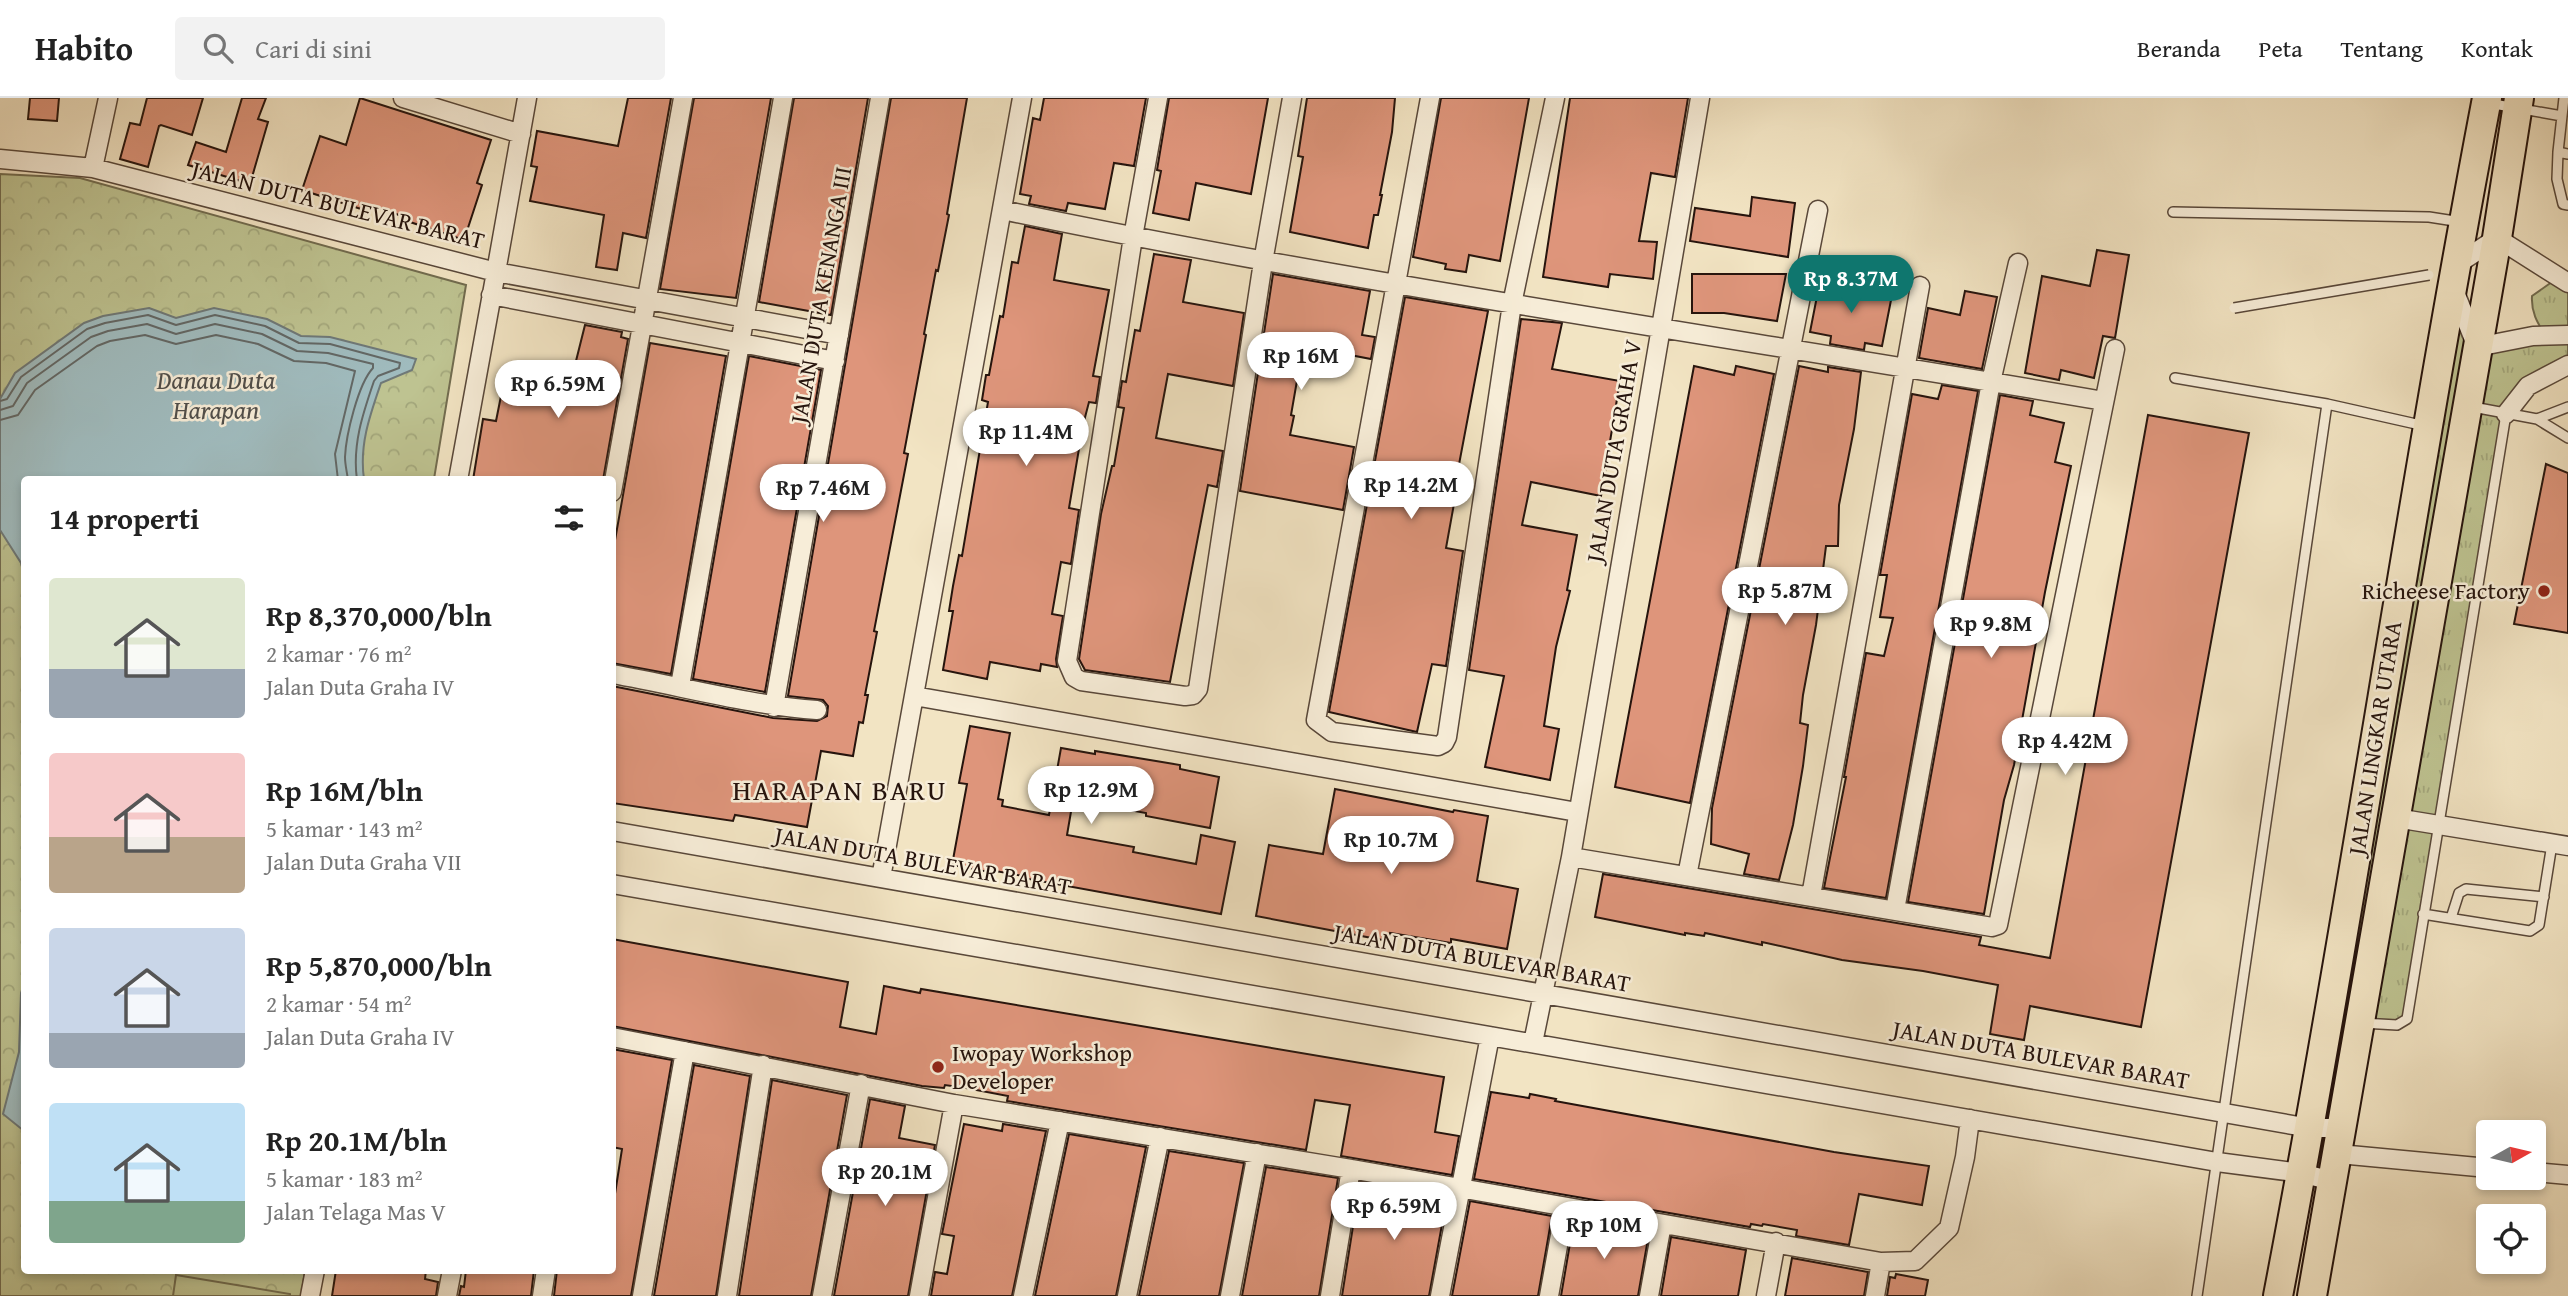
<!DOCTYPE html>
<html lang="id">
<head>
<meta charset="utf-8">
<style>
	:root { --surface:#fff; --page:#f2f2f2; --text:#222; --muted:#767676; --line:#e0e0e0; --accent:#0f766e }
	body { margin:0; font-family:"Gentium Book Plus",serif; background:var(--page); color:var(--text); height:100vh; display:flex; flex-direction:column; font-size:26px; white-space:nowrap }
	* { box-sizing:border-box; margin:0 }
	p { font-size:23px; color:var(--muted) }
	.icon { flex:none; width:38px; height:38px; fill:none; stroke:currentColor; stroke-width:2; stroke-linecap:round; stroke-linejoin:round }
	.map { position:relative; flex:1; overflow:hidden }
	.panel { position:absolute; left:21px; top:378px; width:595px; height:798px; display:flex; flex-direction:column; background:var(--surface); border-radius:7px; box-shadow:0 4px 10px #0003 }
	.panel>* { flex:none }
	.needle { width:46px; rotate:82deg }
	.buttons { position:absolute; left:2476px; top:1022px; display:grid; gap:14px }
	.buttons a { display:grid; place-items:center; width:70px; height:70px; border-radius:7px; background:var(--surface); box-shadow:0 4px 10px #0003; font-size:35px }
	.price { position:absolute; translate:-50% -60px; padding:0 16px; border-radius:24px; background:#fff; color:#222; font-size:23px; line-height:46px; filter:drop-shadow(0 2px 4px #0008) }
	.price::after { content:''; position:absolute; left:50%; top:42px; width:21px; height:16px; margin-left:-10px; background:inherit; clip-path:polygon(0 0,100% 0,50% 100%) }
	.price.current { background:var(--accent); color:#fff }
	ul { padding:0; list-style:none }
	li { display:flex; align-items:center; gap:21px; height:175px; padding:0 28px }
	li span { display:grid; place-items:center; flex:none; width:196px; height:140px; border-radius:7px; color:#555 }
	li>.icon { margin-inline-start:auto }
	span .icon { width:84px; height:84px; fill:#fffc; stroke-width:1 }
	li b { font-size:30px }
	h2 { display:flex; justify-content:space-between; align-items:center; height:84px; padding:0 28px; font-size:30px }
	header { display:flex; align-items:center; gap:42px; box-sizing:border-box; height:98px; padding:0 35px; background:var(--surface); border-bottom:2px solid var(--line) }
	header strong { font-size:33px }
	nav { display:flex; gap:38px; margin-inline-start:auto; font-size:24px }
	.search { width:490px; height:63px; background:var(--page); display:flex; align-items:center; gap:18px; box-sizing:border-box; padding:0 24px; border-radius:7px; color:var(--muted); font-size:26px }
	.map>svg:first-child { display:block }
</style>
</head>
<body>
<header>
<strong>Habito</strong>
<div class="search"><svg class="icon" aria-label="search" viewBox="0 0 24 24"><circle cx="10" cy="10" r="6"/><path d="M15 15l6 6"/></svg>Cari di sini</div>
<nav><a>Beranda</a><a>Peta</a><a>Tentang</a><a>Kontak</a></nav>
</header>
<div class="map">
<svg width="2568" height="1198" viewBox="0 0 2568 1198">
	<defs>
		<pattern id="grass-tufts" width="24" height="20" patternUnits="userSpaceOnUse" patternTransform="scale(1.75)"><rect width="24" height="20" fill="#bec391"/><path d="M3 7l-1-3M5 7V3M7 7l1-3M15 17l-1-3M17 17v-4M19 17l1-3" fill="none" stroke="#a3a77c"/></pattern>
		<pattern id="forest-crowns" width="20" height="18" patternUnits="userSpaceOnUse" patternTransform="scale(1.75)"><rect width="20" height="18" fill="#bec391"/><path d="M2 6a3 3 0 1 1 6 0M12 15a3 3 0 1 1 6 0" fill="none" stroke="#a3a77c"/></pattern>
	</defs>
	<rect width="100%" height="100%" fill="#f2e4c3"/>
	<filter id="stains"><feTurbulence type="fractalNoise" baseFrequency=".00286" numOctaves="4"/><feColorMatrix values="0 0 0 0 .2 0 0 0 0 .09 0 0 0 0 .02 0 0 0 .5 -.17"/></filter>
	<radialGradient id="worn" r=".72"><stop offset=".6" stop-color="#630" stop-opacity="0"/><stop offset="1" stop-color="#630" stop-opacity=".3"/></radialGradient>
	<path fill="url(#grass-tufts)" stroke="#726c4f" stroke-width="2" d="M2559,179L2568,185V267L2506,316L2407,921L2397,927L2361,926L2343,1030H2310L2452,188L2477,249L2545,237C2537,224 2531,214 2532,198Z"/>
	<path fill="url(#forest-crowns)" stroke="#726c4f" stroke-width="2" d="M0,76L80,80L466,187L434,381L24,382V1172L305,1173L301,1198H0Z"/>
	<path fill="#bec391" stroke="#726c4f" stroke-width="2" d="M176,1177L290,1196V1198H173Z"/>
	<path fill="#a0bcbf" stroke="#6f7978" stroke-width="2" d="M149,210L176,220L214,210L267,221L301,238L330,239L416,261L412,272L381,285C370,317 359,347 364,381L24,382V477L21,465L0,432V301L15,275L84,225L103,218Z
		M24,886V1033L3,1016L19,954L21,895Z"/>
	<g fill="none" stroke-linecap="round" stroke-linejoin="round">
		<path stroke="#636866" stroke-width="2" d="M0,303L7,301L21,279L87,231L105,225L148,217L176,227L215,217L265,228L299,245L330,246L400,265L399,270L378,278L374,283C363,315 352,347 357,382
			M0,312L13,308L27,285L91,239L108,233L147,226L176,236L215,226L262,236L297,253L328,255L373,266V270C358,286 346,337 345,359C345,367 347,374 348,382
			M0,322L18,317L35,292L97,248L110,243L145,237L176,246L216,237L258,246L294,263L326,265L355,273L335,356L338,382"/>
	</g>
	<path fill="#de957b" stroke="#26140d" stroke-width="2" d="M30,0H59L57,23L28,21Z
		M147,0H203L192,37L161,27L159,28L148,69L120,61L130,25L140,27Z
		M242,0H266L258,21L268,24L250,86L188,67L196,44L226,54Z
		M360,0L491,42L477,85L482,87L464,142L404,122L405,119L366,106L364,112L302,92L320,38L346,47Z
		M628,0H671L646,140L623,135L617,172L596,169L604,117L530,103L537,69L531,68L537,33L618,48Z
		M694,0H771L736,200L660,191Z
		M794,0H868L831,217L759,204Z
		M891,0H967L947,116L949,117L938,173L936,172L924,236L926,237L904,355L908,356L874,533L877,534L865,597H868L863,625L859,624L853,658L821,653L807,729L735,717L733,723L612,705V588L773,620L817,623L827,618L828,608L823,602L788,598Z
		M1044,0H1146L1134,68L1114,65L1105,111L1068,105L1066,113L1029,106L1031,98L1020,96L1033,20L1040,22Z
		M1169,0H1268L1251,96L1196,85L1189,122L1153,115L1161,73L1157,72Z
		M1307,0H1395L1392,34L1380,97H1382L1378,117H1374L1368,150L1290,134L1303,59L1298,58Z
		M1441,0H1529L1500,163L1469,157L1466,174L1445,171L1446,166L1413,159Z
		M1570,0H1688L1675,79L1651,75L1639,143L1657,144L1653,181L1610,176L1608,189L1543,179Z
		M1752,99L1795,105L1788,159L1690,143L1695,110L1750,118Z
		M1025,128L1062,136L1054,182L1109,192L1093,278L1100,279L1096,305L1089,304L1083,327L1069,410L1079,412L1071,466L1061,464L1052,516L1063,518L1056,561L1057,569L1041,566L1040,573L990,564L987,581L943,572L953,513H949L953,488L959,457L962,458L988,304L982,302L986,277H989L1000,218L1003,219L1012,164L1018,165Z
		M2097,152L2129,157L2115,240L2103,238L2094,280L2061,272L2059,282L2025,275L2042,178L2090,188Z
		M1154,156L1191,162L1183,204L1244,215L1233,288L1168,276L1156,340L1223,353L1217,389L1208,387L1170,584L1085,572L1079,561L1101,416L1112,368H1114L1124,310L1118,309L1122,283L1126,284L1135,232L1140,233Z
		M1273,176L1370,193L1362,237L1375,239L1371,261L1303,248L1291,317L1294,318L1290,337L1354,349L1343,412L1240,393Z
		M1692,176H1786L1777,223L1724,215H1692Z
		M1820,183L1892,197L1882,248L1865,245L1864,252L1830,246L1831,238L1810,234Z
		M1965,193L1997,199L1982,271L1919,260L1928,210L1960,217Z
		M1405,199L1488,213L1457,377L1459,378L1446,450L1463,453L1446,568L1432,566L1417,634L1329,614Z
		M1521,221L1562,225L1552,271L1620,283L1601,398L1531,384L1522,427L1577,437L1567,492L1570,493L1556,549L1544,628L1559,631L1550,682L1485,669L1504,578L1469,572Z
		M585,227L622,234L621,239L628,241L603,382H473L483,321L496,323L504,283L568,295Z
		M650,245L726,258L671,576L612,565V459Z
		M749,258L821,272L765,594L693,581Z
		M1694,268L1734,277L1736,268L1774,276L1690,705L1615,689Z
		M1799,268L1828,274V269L1861,274L1854,331L1839,407L1838,448H1826L1816,527L1803,597L1800,625L1808,627L1803,668L1793,727L1779,782L1744,776L1749,756L1711,746L1712,710Z
		M1942,287L1978,293L1886,800L1824,790L1846,679H1844L1866,555L1884,558L1893,520L1880,519L1887,477H1880L1912,296L1938,301Z
		M2000,297L2033,303L2030,317L2064,325L2055,364L2071,368L2045,494L2014,667L2004,702L1984,816L1908,804Z
		M2148,317L2249,335L2141,929L2030,908L2024,942L1990,936L1998,887L1923,873L1842,862L1762,844V847L1705,835L1704,838L1685,835V837L1595,819L1603,776L1981,839L1979,847L2050,860Z
		M2546,366L2568,375V535L2514,526Z
		M970,628L1010,635L998,701L1003,702L1002,708L1049,717L1061,650L1095,656V653L1156,663L1180,667V671L1219,679L1210,730L1146,718V715L1073,702L1067,737L1134,749L1133,754L1196,766L1201,737L1235,744L1221,816L1023,780V778L990,772L989,774L952,767L967,686L959,685Z
		M1335,691L1453,714L1454,712L1488,718L1477,783L1518,791L1507,851L1451,841V845L1390,835L1388,843L1256,818L1269,747L1323,756Z
		M612,841L848,884L840,929L876,936L884,888L920,895L921,891L1444,979L1435,1034L1459,1038L1452,1077L1341,1058L1350,1007L1315,1002L1306,1052L1007,1003L1008,998L966,990L945,987L944,990L922,988L612,928Z
		M612,951L672,962L631,1198H554L557,1172H612V1115L622,1051L612,1049Z
		M694,967L750,978L716,1198H654Z
		M772,982L847,997L811,1198H739Z
		M1491,994L1529,1000L1530,996L1556,1001L1555,1003L1834,1054L1929,1068L1922,1107L1859,1096L1849,1147L1796,1138L1797,1132L1763,1126L1762,1128L1751,1126L1750,1129L1474,1081Z
		M870,1001L905,1008L899,1040L935,1047L908,1198H834Z
		M964,1026L1002,1033L1003,1026L1046,1033L1012,1198H931L935,1174L947,1176L954,1138L942,1136Z
		M1069,1036L1146,1049L1116,1198H1035Z
		M1169,1053L1244,1065L1219,1198H1139Z
		M1266,1069L1338,1080L1319,1198H1242Z
		M1360,1084L1447,1099L1429,1198H1342Z
		M1470,1103L1552,1118L1538,1198H1452Z
		M1574,1122L1649,1135L1638,1198H1561Z
		M1671,1139L1746,1152L1738,1198H1661Z
		M1792,1160L1868,1174L1864,1198H1785Z
		M336,1172H426L425,1181L438,1184L436,1198H332Z
		M466,1172H534L531,1198H459L461,1188L464,1189Z
		M1896,1176L1928,1182L1925,1198H1887L1890,1179L1895,1180Z"/>
	<g fill="none" stroke-linecap="round" stroke-linejoin="round">
		<g stroke="#59483a" stroke-width="12">
			<path id="service" d="M2564,0L2558,54L2568,56
				M2488,5L2562,18
				M2558,54L2557,81L2563,106L2568,107
				M2173,114L2429,119L2461,124
				M2175,280L2327,306
				M2473,309L2537,321L2568,309
				M2537,321L2568,340
				M2423,816L2530,833L2539,827L2552,746
				M2451,820L2459,795L2466,791L2544,799
				M2362,925L2397,927L2407,921L2506,316
				M2197,1198L2327,306L2425,328"/>
		</g>
		<g stroke="#59483a" stroke-width="21">
			<path id="minor" d="M403,0L521,36
				M527,0L496,174L839,237
				M1158,0L1133,139L1067,563L1074,579L1081,583L1185,598L1193,597L1198,591L1263,164L1292,0
				M1430,0L1316,622L1332,634L1438,648L1444,645L1447,639L1512,206L1555,0
				M0,61L93,70L496,174L458,382
				M93,70L108,0
				M1002,112C1367,188 1737,240 2104,303
				M2456,167L2497,140L2568,185
				M2454,192L2477,249L2533,238L2568,237
				M491,197L835,263
				M2506,316L2528,288L2568,267
				M612,394L683,0
				M612,576C681,588 748,607 817,612
				M680,588L783,0
				M914,598L1577,714
				M774,609L880,0
				M2396,720L2568,748
				M612,733L2310,1030H2343
				M1571,759L1992,829L1998,827L2115,251
				M1687,778L1818,112
				M881,780L1022,0
				M612,786L2217,1064L2301,1075L2332,1083
				M1811,798L1920,188
				M1895,812L1991,284L2018,165
				M612,939L954,1006L1351,1071L1881,1164L1915,1163L1949,1130L1965,1059L1970,1021
				M1533,945L1571,759L1700,0
				M2339,1056L2488,1070
				M2534,1074L2568,1077
				M310,1198L315,1172
				M447,1198L452,1172
				M542,1198L546,1172
				M642,1198L685,953
				M727,1198L763,967
				M822,1198L861,986
				M919,1198L954,1006
				M1023,1198L1060,1023
				M1127,1198L1160,1039
				M1230,1198L1257,1055
				M1330,1198L1351,1071
				M1440,1198L1490,938
				M1549,1198L1565,1109
				M1649,1198L1662,1126
				M1766,1198L1776,1144
				M1875,1198L1881,1164"/>
		</g>
		<g stroke="#26140d" stroke-width="32">
			<path id="primary" d="M2278,1198C2354,800 2411,398 2487,0
				M2312,1198L2497,140L2519,0"/>
		</g>
		<use href="#service" stroke="#f7edd8" stroke-width="9"/>
		<use href="#minor" stroke="#f7edd8" stroke-width="18"/>
		<use href="#primary" stroke="#f2e4c3" stroke-width="28"/>
		<g stroke="#59483a" stroke-width="12" stroke-linecap="butt">
			<path id="service-bridge" d="M2234,210L2429,177"/>
		</g>
		<use href="#service-bridge" stroke="#f7edd8" stroke-width="9"/>
	</g>
	<g fill="#8f2418" stroke="#f7edd8" stroke-width="2.5">
		<circle cx="2544" cy="493" r="7"/>
		<circle cx="938" cy="969" r="7"/>
	</g>
	<g text-anchor="middle" stroke-width="5" stroke-linejoin="round" paint-order="stroke">
		<g font-size="24" fill="#26140d" stroke="#f7edd8">
			<text transform="translate(338 107) rotate(14)" y="8">JALAN DUTA BULEVAR BARAT</text>
			<text transform="translate(821 197) rotate(-80)" y="8">JALAN DUTA KENANGA III</text>
			<text transform="translate(1614 353) rotate(-80)" y="8">JALAN DUTA GRAHA V</text>
			<text transform="translate(2375 640) rotate(-81)" y="8">JALAN LINGKAR UTARA</text>
			<text transform="translate(923 763) rotate(10)" y="8">JALAN DUTA BULEVAR BARAT</text>
			<text transform="translate(1482 860) rotate(10)" y="8">JALAN DUTA BULEVAR BARAT</text>
			<text transform="translate(2041 957) rotate(10)" y="8">JALAN DUTA BULEVAR BARAT</text>
		</g>
		<g font-size="24" fill="#26140d" stroke="#f7edd8" text-anchor="end">
			<text x="2530" y="501">Richeese Factory</text>
			<text x="952" y="963" text-anchor="start">Iwopay Workshop<tspan x="952" dy="28">Developer</tspan></text>
		</g>
		<g font-size="26" font-style="italic" fill="#514f4b" stroke="#f7edd8">
			<text x="216" y="291">Danau Duta<tspan x="216" dy="30">Harapan</tspan></text>
		</g>
		<g font-size="28" letter-spacing="2" fill="#26140d" stroke="#f7edd8">
			<text x="840" y="702">HARAPAN BARU</text>
		</g>
	</g>
	<rect width="100%" height="100%" filter="url(#stains)"/>
	<rect width="100%" height="100%" fill="url(#worn)"/>
</svg>
<div class="buttons">
<a><svg class="needle" viewBox="-14 -14 28 28"><path d="M0-13l5 13h-10z" fill="#e53935"/><path d="M0 13l5-13h-10z" fill="#767676"/></svg></a>
<a><svg class="icon" aria-label="locate" viewBox="0 0 24 24"><circle cx="12" cy="12" r="6"/><path d="M12 2v4M12 18v4M2 12h4M18 12h4"/></svg></a>
</div>
<b class="price current" style="left:1851px;top:217px">Rp 8.37M</b>
<b class="price" style="left:1301px;top:294px">Rp 16M</b>
<b class="price" style="left:558px;top:322px">Rp 6.59M</b>
<b class="price" style="left:1026px;top:370px">Rp 11.4M</b>
<b class="price" style="left:1411px;top:423px">Rp 14.2M</b>
<b class="price" style="left:823px;top:426px">Rp 7.46M</b>
<b class="price" style="left:1785px;top:529px">Rp 5.87M</b>
<b class="price" style="left:1991px;top:562px">Rp 9.8M</b>
<b class="price" style="left:2065px;top:679px">Rp 4.42M</b>
<b class="price" style="left:1091px;top:728px">Rp 12.9M</b>
<b class="price" style="left:1391px;top:778px">Rp 10.7M</b>
<b class="price" style="left:885px;top:1110px">Rp 20.1M</b>
<b class="price" style="left:1394px;top:1144px">Rp 6.59M</b>
<b class="price" style="left:1604px;top:1163px">Rp 10M</b>
<section class="panel">
<h2>14 properti<svg class="icon" aria-label="filters" viewBox="0 0 24 24"><path d="M4 7h16M4 17h16"/><circle cx="9" cy="7" r="2"/><circle cx="15" cy="17" r="2"/></svg></h2>
<ul>
<li><span style="background:linear-gradient(#dfe7d0 65%,#9aa5b1 0)"><svg class="icon" aria-label="home" viewBox="0 0 24 24"><path d="M3 11l9-7 9 7M6 9v11h12V9"/></svg></span><div><b>Rp 8,370,000/bln</b><p>2 kamar · 76 m²</p><p>Jalan Duta Graha IV</p></div></li>
<li><span style="background:linear-gradient(#f6c9c9 60%,#b9a48a 0)"><svg class="icon" aria-label="home" viewBox="0 0 24 24"><path d="M3 11l9-7 9 7M6 9v11h12V9"/></svg></span><div><b>Rp 16M/bln</b><p>5 kamar · 143 m²</p><p>Jalan Duta Graha VII</p></div></li>
<li><span style="background:linear-gradient(#c9d6e8 75%,#9aa5b1 0)"><svg class="icon" aria-label="home" viewBox="0 0 24 24"><path d="M3 11l9-7 9 7M6 9v11h12V9"/></svg></span><div><b>Rp 5,870,000/bln</b><p>2 kamar · 54 m²</p><p>Jalan Duta Graha IV</p></div></li>
<li><span style="background:linear-gradient(#bfe0f5 70%,#7fa58c 0)"><svg class="icon" aria-label="home" viewBox="0 0 24 24"><path d="M3 11l9-7 9 7M6 9v11h12V9"/></svg></span><div><b>Rp 20.1M/bln</b><p>5 kamar · 183 m²</p><p>Jalan Telaga Mas V</p></div></li>
</ul>
</section>
</div>
</body>
</html>
